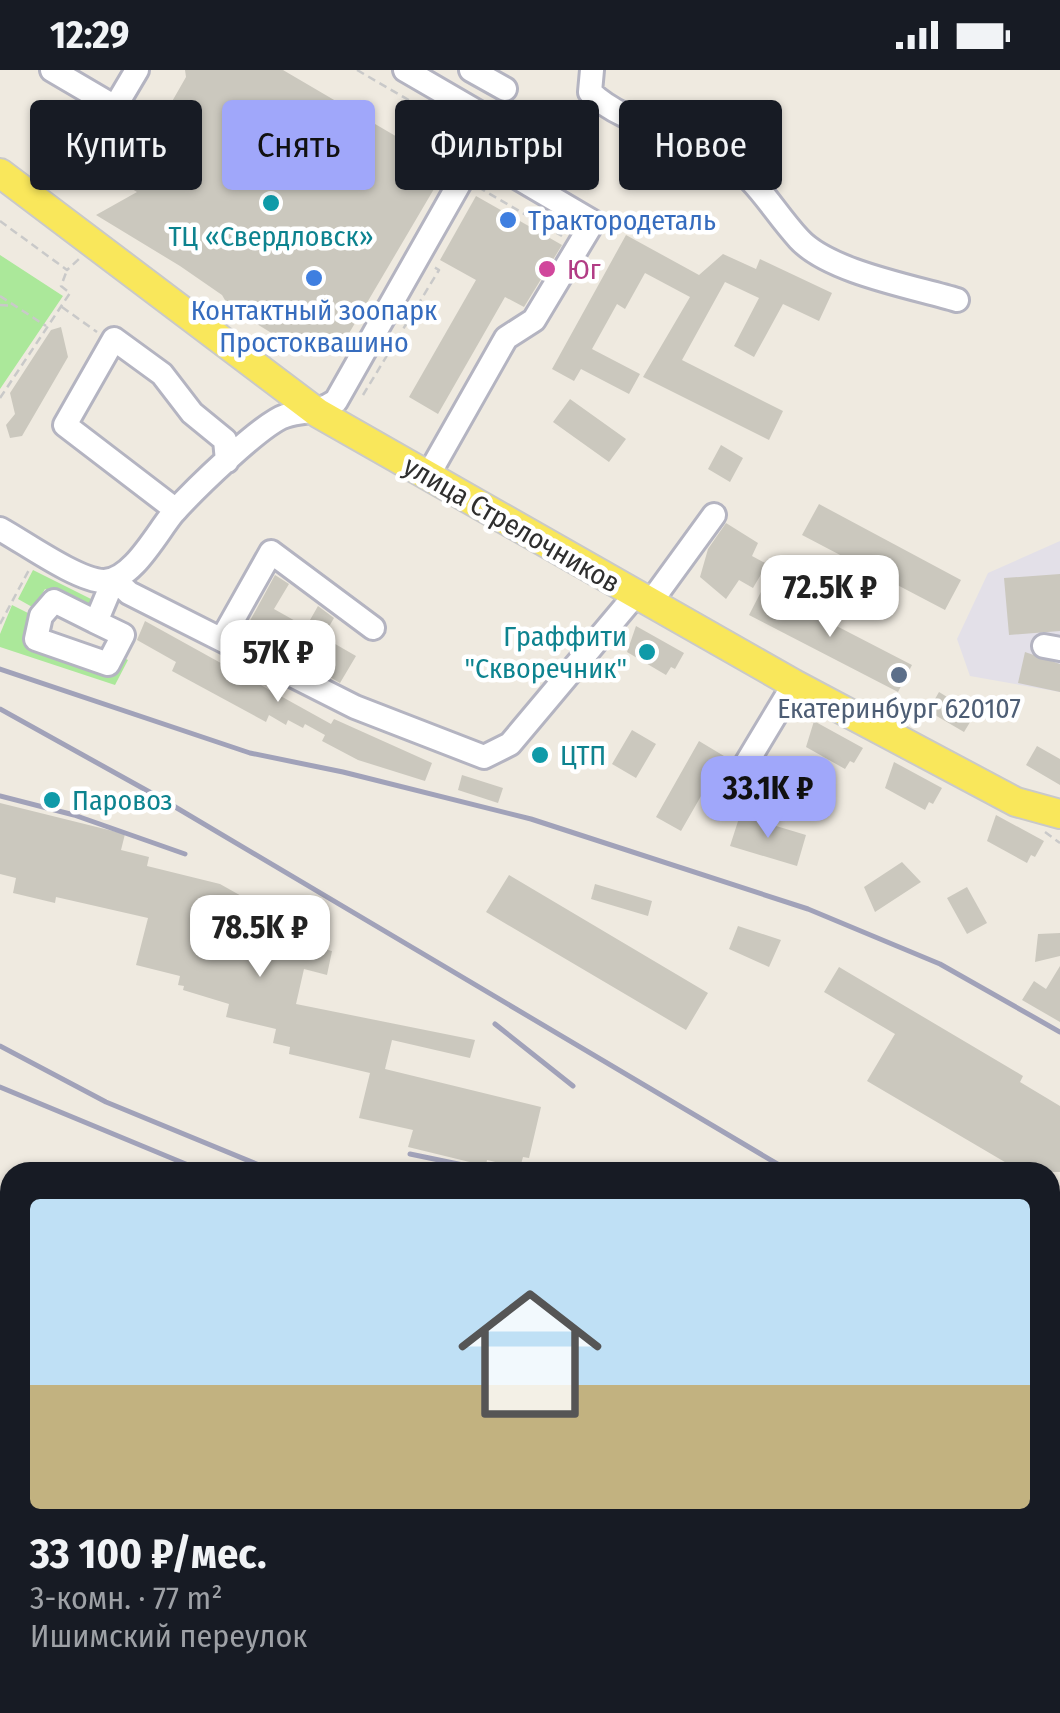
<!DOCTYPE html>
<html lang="ru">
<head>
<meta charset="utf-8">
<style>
	:root { --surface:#171b24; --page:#20242c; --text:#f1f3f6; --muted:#9ea1a6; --accent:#a0a7fa }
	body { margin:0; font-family:"Fira Sans Condensed",sans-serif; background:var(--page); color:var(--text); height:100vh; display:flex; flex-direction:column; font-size:38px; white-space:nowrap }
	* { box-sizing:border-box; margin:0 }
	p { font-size:32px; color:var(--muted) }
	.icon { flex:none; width:55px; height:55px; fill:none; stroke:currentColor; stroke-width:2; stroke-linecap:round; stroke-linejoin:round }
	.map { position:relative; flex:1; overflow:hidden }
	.side { position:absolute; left:0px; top:1092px; width:1060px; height:552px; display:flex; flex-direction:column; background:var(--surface); border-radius:30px 30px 0 0; box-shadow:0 2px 8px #0004 }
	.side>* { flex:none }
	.guide { position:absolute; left:30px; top:30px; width:1000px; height:90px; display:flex; gap:20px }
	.price { position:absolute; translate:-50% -85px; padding:0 22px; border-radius:20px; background:#fff; color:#222; font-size:32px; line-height:65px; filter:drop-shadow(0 2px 5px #0008) }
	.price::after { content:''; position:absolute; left:50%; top:60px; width:30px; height:22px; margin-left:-15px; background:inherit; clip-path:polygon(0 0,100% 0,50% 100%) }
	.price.current { background:var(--accent); color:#111 }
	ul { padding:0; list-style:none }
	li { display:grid; align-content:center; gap:20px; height:530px; padding:0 30px }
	li span { display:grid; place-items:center; height:310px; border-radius:10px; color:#555 }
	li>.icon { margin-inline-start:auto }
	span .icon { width:180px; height:180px; fill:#fffc; stroke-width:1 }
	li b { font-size:42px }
	.chip { padding:0 35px; border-radius:10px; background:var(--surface); box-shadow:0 2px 8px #0004; font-size:35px; line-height:90px }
	.chip.current { background:var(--accent); color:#111 }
	.status { display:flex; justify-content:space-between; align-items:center; height:70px; padding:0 50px; background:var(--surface); direction:ltr }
	.status svg { height:28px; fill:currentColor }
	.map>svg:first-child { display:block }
</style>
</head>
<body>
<div class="status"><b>12:29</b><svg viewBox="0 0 49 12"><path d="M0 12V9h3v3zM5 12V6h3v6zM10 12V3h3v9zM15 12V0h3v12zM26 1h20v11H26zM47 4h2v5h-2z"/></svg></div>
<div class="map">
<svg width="1060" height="1643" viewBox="0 0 1060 1643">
	<rect width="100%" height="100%" fill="#efeae0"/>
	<path fill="#e3e0e8" d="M1060,471V622L970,606L957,569L988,503Z
		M0,1499L10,1502V1635H413L438,1643H0Z"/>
	<path fill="#abe89a" d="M0,185L63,226L0,319Z
		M33,500L101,534L92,542L45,519L34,538L18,529Z
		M12,535L30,544L23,573L109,602L118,585L128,590L115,615L0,577V564Z"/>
	<path fill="#cbc8be" d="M185,0H283L416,78L441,107L338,282L309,286L229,237L222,225L180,196L96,145L137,122L110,106L145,97L160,67L154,63L186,7Z
		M476,126L562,175L524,237L505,227L438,344L409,327L476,210L440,190Z
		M626,165L699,205L723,184L756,199L760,189L832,223L819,251L783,234L754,287L734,276L759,228L725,212L682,290L783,341L769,370L643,307L690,227L645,203L625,239L617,234L592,279L640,304L629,324L581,299L574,311L552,299Z
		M61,257L68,287L22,366L10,368L6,355L15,344L10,323L51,260Z
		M570,329L626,369L609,392L553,352Z
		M721,375L743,388L730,412L708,399Z
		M819,434L961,510L945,540L802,465Z
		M726,453L758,473L752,486L767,494L753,518L739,510L726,529L700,507L708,479Z
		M1060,504V561L1009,565L1004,508Z
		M275,505L289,514L274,539L306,557L318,536L334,548L323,567L356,586L340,613L246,558Z
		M763,518L912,595L898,622L749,545Z
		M145,551L331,654L334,649L432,693L425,711L358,690L322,671L325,665L305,654L303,658L288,650L286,655L269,645L266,652L172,601L176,592L137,570Z
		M636,556L684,583L675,599L671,597L666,605L627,582Z
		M1025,582L1060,594V622L1018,613Z
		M939,622L975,644L964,662L928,641Z
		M814,651L863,678L854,693L850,691L845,699L806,677Z
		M632,660L656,674L636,708L612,694Z
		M699,671L724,686L681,761L656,747Z
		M1037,676L1060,689V715L1026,695Z
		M894,692L942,718L933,734L929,732L925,740L885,718Z
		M462,705L503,718L498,733L458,720Z
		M0,733L125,764L121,780L149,787L147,796L220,814L318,869L316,877L332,881L327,905L304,899L296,934L475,970L470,988L392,970L385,999L541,1037L529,1088L523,1087L520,1098L487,1090L486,1096L408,1077L413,1060L359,1048L370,1003L289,984L290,977L273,973L276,959L226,947L229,934L183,920L184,916L178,915L180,906L136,895L148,848L56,827L55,833L13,823L16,808L0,804Z
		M740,745L806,765L797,796L730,776Z
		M996,745L1044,771L1035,787L1031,785L1027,793L987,771Z
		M902,792L921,812L875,842L864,817Z
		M509,805L708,923L686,960L486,842Z
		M595,814L652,831L648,846L591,829Z
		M967,817L987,853L967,864L947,828Z
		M738,856L781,870L769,897L729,879Z
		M1060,863V886L1035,892L1038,864Z
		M1060,896V952L1022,930L1034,911L1046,919Z
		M839,897L1023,1006L1020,1012L1060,1036V1102H1022L867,1011L895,964L824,922Z"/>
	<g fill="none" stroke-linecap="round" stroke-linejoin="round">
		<g stroke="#b4b4c1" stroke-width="28">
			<path id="minor" d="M52,0L115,37L137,0
				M471,0L505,19
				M592,0L590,22C624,55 674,59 714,82C758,107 768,135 799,169C829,202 914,217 957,230
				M434,395L506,268L534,250L593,152L474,82
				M176,440L65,355L114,269L162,304L192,343L225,370L227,391
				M0,459C24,472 78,511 104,511C133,510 157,462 174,442C193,421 261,354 285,346C306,339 315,345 336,331L463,107L486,47L405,0
				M114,509L129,523L355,637L484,687L510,674L636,524
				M650,533L714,445
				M96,552L123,565L108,594L36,569L41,546L54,531L96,552L114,509
				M222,569L271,482L373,558
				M1044,576L1060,579
				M720,737L794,614
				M0,1244L10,1246
				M0,1347L10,1351
				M8,1479L10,1459
				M0,1532L10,1540
				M103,1635L113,1643
				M482,1635L508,1643
				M210,1643L213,1635"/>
		</g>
		<g stroke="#c9c9c9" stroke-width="32">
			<path id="major" d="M0,103L318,343L794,614L1016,732L1060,744"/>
		</g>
		<path stroke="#c9c9c9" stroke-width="2.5" stroke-dasharray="8 5" stroke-linecap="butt" d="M357,0L460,60
			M478,117L562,166
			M0,151L67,200L79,189
			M0,226L46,256
			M0,235L13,236
			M62,237L97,262
			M363,325L439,200L434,197
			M0,328L70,223L61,216L67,200
			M0,554L30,498
			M1045,762L1060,773"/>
		<use href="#minor" stroke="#fff" stroke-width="22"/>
		<use href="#major" stroke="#f9e75b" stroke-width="28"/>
		<path stroke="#a1a2b9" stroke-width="5" d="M0,599L250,683L343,702L531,749L808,839L940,894L1060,962
			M0,639L155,725L791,1102
			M0,726L74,745L185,784
			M495,954L573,1016
			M0,976L106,1032L276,1102
			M0,1017L205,1102
			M410,1084L492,1101L527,1102
			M1050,1254L1060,1260
			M1050,1532L1060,1540
			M1050,1577L1060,1585"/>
	</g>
	<g fill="#0f9aa8" stroke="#fff" stroke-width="4">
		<circle cx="271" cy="133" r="10"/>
		<circle cx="647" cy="582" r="10"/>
		<circle cx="540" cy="685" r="10"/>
		<circle cx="52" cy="730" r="10"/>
	</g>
	<g fill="#3f7fe0" stroke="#fff" stroke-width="4">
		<circle cx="508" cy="150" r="10"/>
		<circle cx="314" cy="208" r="10"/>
	</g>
	<circle fill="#d1479c" stroke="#fff" stroke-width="4" cx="547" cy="199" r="10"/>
	<circle fill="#5c6f8a" stroke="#fff" stroke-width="4" cx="899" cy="605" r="10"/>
	<g text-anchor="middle" stroke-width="9" stroke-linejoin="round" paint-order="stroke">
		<g font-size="28" fill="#366cbe" stroke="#fff" text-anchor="start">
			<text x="528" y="160">Трактородеталь</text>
			<text x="314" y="250" text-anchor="middle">Контактный зоопарк<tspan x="314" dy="32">Простоквашино</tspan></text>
		</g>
		<g font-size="28" fill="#0d838f" stroke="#fff" text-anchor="start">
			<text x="271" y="176" text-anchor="middle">ТЦ «Свердловск»</text>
			<text x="627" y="576" text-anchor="end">Граффити<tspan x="627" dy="32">"Скворечник"</tspan></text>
			<text x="560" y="695">ЦТП</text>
			<text x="72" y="740">Паровоз</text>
		</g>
		<g font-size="28" fill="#b23c85" stroke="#fff" text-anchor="start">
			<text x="567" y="209">Юг</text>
		</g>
		<g font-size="28" fill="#2e2e2e" stroke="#fff">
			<text transform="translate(512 454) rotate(30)" y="10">улица Стрелочников</text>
		</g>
		<g font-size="28" fill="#4e5e75" stroke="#fff">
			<text x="899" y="648">Екатеринбург 620107</text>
		</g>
	</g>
</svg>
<b class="price" style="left:830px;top:570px">72.5K ₽</b>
<b class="price" style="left:278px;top:635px">57K ₽</b>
<b class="price current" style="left:768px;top:771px">33.1K ₽</b>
<b class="price" style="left:260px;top:910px">78.5K ₽</b>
<div class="guide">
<a class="chip">Купить</a>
<a class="chip current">Снять</a>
<a class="chip">Фильтры</a>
<a class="chip">Новое</a>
</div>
<section class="side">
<ul>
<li><span style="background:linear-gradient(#bfe0f5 60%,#c2b280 0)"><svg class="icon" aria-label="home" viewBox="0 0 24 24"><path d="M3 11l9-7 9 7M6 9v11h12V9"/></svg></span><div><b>33 100 ₽/мес.</b><p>3-комн. · 77 m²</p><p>Ишимский переулок</p></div></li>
</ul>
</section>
</div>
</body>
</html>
